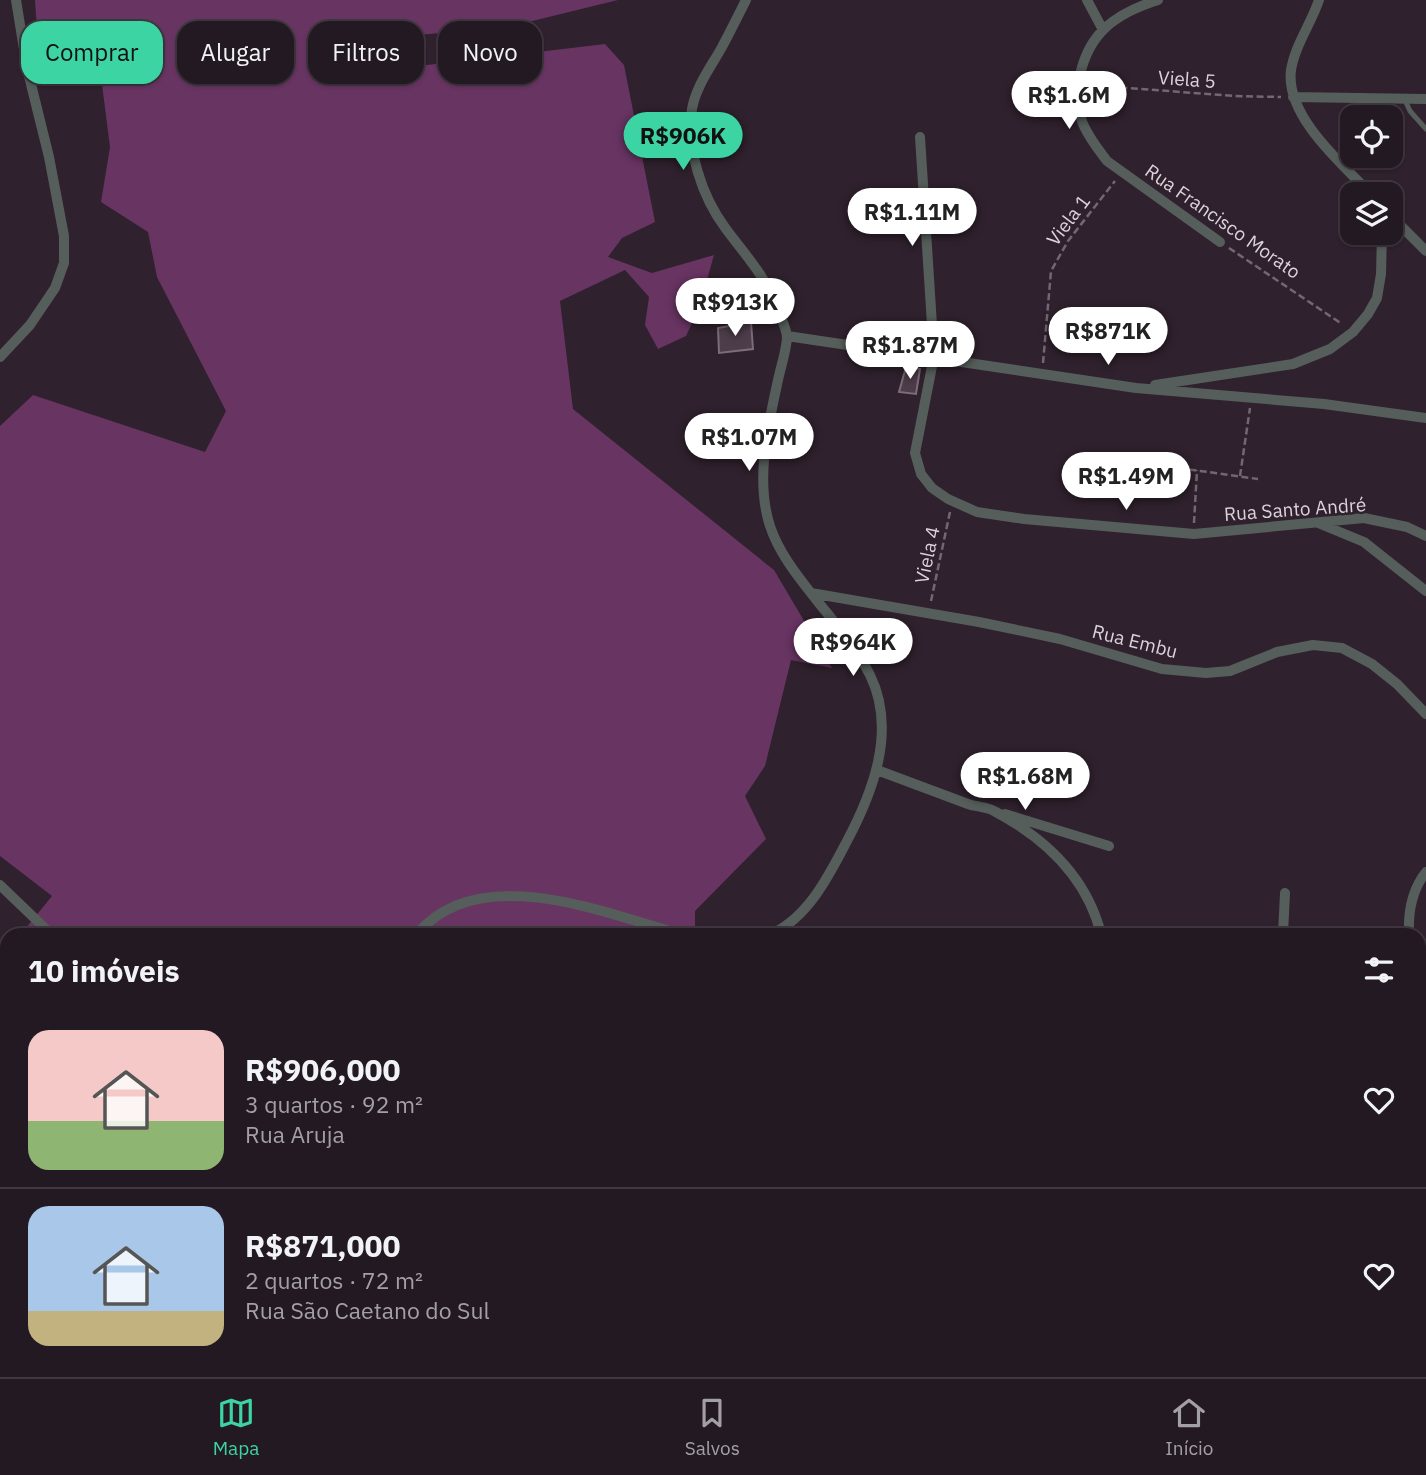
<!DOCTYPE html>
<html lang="pt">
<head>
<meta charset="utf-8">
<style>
	:root { --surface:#231922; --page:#2b222a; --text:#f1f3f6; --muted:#a3a0a5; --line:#403840; --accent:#3dd4a3 }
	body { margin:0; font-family:"IBM Plex Sans",sans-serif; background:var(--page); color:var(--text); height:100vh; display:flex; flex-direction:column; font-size:26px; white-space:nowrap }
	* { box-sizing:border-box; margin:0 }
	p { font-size:23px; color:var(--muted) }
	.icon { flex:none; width:38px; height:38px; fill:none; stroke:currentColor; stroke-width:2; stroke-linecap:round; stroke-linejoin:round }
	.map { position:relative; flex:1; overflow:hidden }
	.sheet { position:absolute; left:0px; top:928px; width:1426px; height:450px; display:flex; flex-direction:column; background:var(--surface); border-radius:21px 21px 0 0; box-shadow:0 2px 5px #0004,0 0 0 2px var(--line) }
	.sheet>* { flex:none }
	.guide { position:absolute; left:21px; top:21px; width:700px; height:63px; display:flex; gap:14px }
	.buttons { position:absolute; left:1340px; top:105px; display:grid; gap:14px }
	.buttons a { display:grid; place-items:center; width:63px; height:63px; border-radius:14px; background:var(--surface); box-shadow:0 2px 5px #0004,0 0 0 2px var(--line); font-size:35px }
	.price { position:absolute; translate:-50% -60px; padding:0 16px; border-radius:24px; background:#fff; color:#222; font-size:23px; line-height:46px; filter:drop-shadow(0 2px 4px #0008) }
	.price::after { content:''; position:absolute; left:50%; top:42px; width:21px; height:16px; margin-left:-10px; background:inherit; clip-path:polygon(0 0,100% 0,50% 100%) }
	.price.active { background:var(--accent); color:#111 }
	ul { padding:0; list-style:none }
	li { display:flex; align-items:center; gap:21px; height:175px; padding:0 28px }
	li+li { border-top:2px solid var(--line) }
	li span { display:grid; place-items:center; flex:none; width:196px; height:140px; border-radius:21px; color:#555 }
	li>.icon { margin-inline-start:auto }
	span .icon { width:84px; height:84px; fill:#fffc; stroke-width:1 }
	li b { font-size:30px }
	h2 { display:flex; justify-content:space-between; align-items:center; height:84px; padding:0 28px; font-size:30px }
	.pill { padding:0 24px; border-radius:21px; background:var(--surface); box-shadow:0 2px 5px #0004,0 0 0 2px var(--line); font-size:24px; line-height:63px }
	.pill.active { background:var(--accent); color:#111 }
	.menu { display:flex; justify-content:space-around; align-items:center; height:98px; border-top:2px solid var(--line); background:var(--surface); font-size:19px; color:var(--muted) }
	.menu a { display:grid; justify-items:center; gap:4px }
	.menu .active { color:var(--accent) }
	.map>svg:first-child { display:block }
</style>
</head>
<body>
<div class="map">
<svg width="1426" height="1377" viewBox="0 0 1426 1377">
	<rect width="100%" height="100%" fill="#2f212d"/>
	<path fill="#683462" d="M35,0H618L512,26L419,35L393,69L605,44L624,65L655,222L622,238L608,257L652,273L714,255L699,308L686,336L658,349L645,325L649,297L625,270L560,301L573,409L774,570L832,668L791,660L765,766L745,796L766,839L695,911V934H21L52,896L0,856V426L33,395L205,452L226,411L157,277L148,232L101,202L110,147L100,69L87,45L39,58Z
		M7,952V1370H769L767,1377H0V961Z"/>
	<path fill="#4d3d4a" stroke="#7d6c7a" stroke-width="2" d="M751,322L753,349L719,353L718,328Z
		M906,367L920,369L916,394L899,392Z"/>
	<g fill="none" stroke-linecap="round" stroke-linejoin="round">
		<path stroke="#746772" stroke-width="2.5" stroke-dasharray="7 3.5" stroke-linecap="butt" d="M1089,85L1234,96L1281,97
			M1229,248L1342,324
			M1043,363L1051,271L1068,241L1115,181
			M1179,468L1258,479
			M1240,476L1250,408
			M1194,523L1197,470
			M931,601L950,512"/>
		<path stroke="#555e5a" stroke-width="5" d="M1404,98L1410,111L1426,129"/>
		<path stroke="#555e5a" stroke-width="10" d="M746,0C738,16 730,32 722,47C711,67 696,86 692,109C686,149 702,197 726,229C747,257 768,279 779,313C782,320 787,330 787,338C786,352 781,366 778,380C768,426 755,480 770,526C779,554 800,579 818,602C837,625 856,648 870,675C897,730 873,792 847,841C828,877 809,916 772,934
			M1087,0L1103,30
			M1158,0C1139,6 1120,14 1105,28C1081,51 1071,93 1083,124C1089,138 1098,149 1107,161L1220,242
			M1319,0C1311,24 1295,45 1291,70C1285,116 1342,164 1371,194
			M1293,97L1426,99
			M920,137L934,356L915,453L921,474L932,488L948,499L977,512L1024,519L1194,534L1364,518L1407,527L1426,536
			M1391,216L1426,251
			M787,336L1136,388L1324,404L1426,418
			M0,357L30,325L55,288L64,263V236L49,157L27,68L16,0
			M1155,385L1293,364L1330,349L1353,332L1368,314L1377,298L1381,274L1382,233
			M1318,523L1364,542L1426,591
			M811,593L979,622L1060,639L1162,669L1206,673L1230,671L1277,652L1313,645L1342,648L1372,664L1397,684L1426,714
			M877,770C907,781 938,793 968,804C977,807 987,807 994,811C1045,838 1087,878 1101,934
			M1005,814L1109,846
			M0,885L51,934
			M417,934C479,860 604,913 680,934
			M1283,934L1285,893
			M1409,934C1408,912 1411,891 1426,872
			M1419,1057H1426
			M1419,1190H1426
			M0,1258L7,1255
			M1419,1322L1426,1321
			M562,1370L567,1377
			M1095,1370L1099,1377
			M1313,1370V1377"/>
	</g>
	<g text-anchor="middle" stroke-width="5" stroke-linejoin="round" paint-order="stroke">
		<g font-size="19" fill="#dcd2da" stroke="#2f212d">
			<text transform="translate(1187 79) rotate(4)" y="7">Viela 5</text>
			<text transform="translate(1068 220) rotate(-53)" y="7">Viela 1</text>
			<text transform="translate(1223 221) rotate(35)" y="7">Rua Francisco Morato</text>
			<text transform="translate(1295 509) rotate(-4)" y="7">Rua Santo André</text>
			<text transform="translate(927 555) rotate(-78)" y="7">Viela 4</text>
			<text transform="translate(1135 641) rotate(14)" y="7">Rua Embu</text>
		</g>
	</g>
</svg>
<div class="buttons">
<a><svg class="icon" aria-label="locate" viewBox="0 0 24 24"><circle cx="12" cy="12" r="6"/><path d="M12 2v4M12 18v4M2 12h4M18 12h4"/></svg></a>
<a><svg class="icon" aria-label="layers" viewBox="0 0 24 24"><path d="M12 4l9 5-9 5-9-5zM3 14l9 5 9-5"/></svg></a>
</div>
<b class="price" style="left:1069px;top:131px">R$1.6M</b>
<b class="price active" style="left:683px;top:172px">R$906K</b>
<b class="price" style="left:912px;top:248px">R$1.11M</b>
<b class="price" style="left:735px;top:338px">R$913K</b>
<b class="price" style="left:1108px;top:367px">R$871K</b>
<b class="price" style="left:910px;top:381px">R$1.87M</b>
<b class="price" style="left:749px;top:473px">R$1.07M</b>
<b class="price" style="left:1126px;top:512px">R$1.49M</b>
<b class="price" style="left:853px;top:678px">R$964K</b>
<b class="price" style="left:1025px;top:812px">R$1.68M</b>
<div class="guide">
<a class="pill active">Comprar</a>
<a class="pill">Alugar</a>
<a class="pill">Filtros</a>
<a class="pill">Novo</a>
</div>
<section class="sheet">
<h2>10 imóveis<svg class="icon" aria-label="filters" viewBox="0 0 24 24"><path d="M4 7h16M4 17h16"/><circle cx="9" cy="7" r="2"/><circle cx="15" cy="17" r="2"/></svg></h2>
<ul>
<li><span style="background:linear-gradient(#f6c9c9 65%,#8fb573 0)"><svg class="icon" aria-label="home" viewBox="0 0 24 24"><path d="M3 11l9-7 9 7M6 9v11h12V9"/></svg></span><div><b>R$906,000</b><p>3 quartos · 92 m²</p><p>Rua Aruja</p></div><svg class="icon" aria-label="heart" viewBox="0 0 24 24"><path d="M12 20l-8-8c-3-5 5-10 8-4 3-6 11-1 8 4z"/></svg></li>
<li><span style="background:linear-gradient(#a9c7e8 75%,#c2b280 0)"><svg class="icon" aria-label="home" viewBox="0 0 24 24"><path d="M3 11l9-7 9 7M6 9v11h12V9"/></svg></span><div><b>R$871,000</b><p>2 quartos · 72 m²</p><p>Rua São Caetano do Sul</p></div><svg class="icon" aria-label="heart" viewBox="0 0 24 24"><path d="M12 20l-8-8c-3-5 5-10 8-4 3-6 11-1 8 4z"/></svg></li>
</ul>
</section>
</div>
<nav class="menu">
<a class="active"><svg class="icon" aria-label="map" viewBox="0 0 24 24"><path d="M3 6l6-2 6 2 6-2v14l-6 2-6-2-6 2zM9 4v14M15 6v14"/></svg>Mapa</a>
<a><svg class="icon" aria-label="saved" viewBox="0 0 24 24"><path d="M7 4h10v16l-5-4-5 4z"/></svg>Salvos</a>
<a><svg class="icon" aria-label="home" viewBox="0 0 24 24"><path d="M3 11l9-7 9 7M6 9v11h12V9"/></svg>Início</a>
</nav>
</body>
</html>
